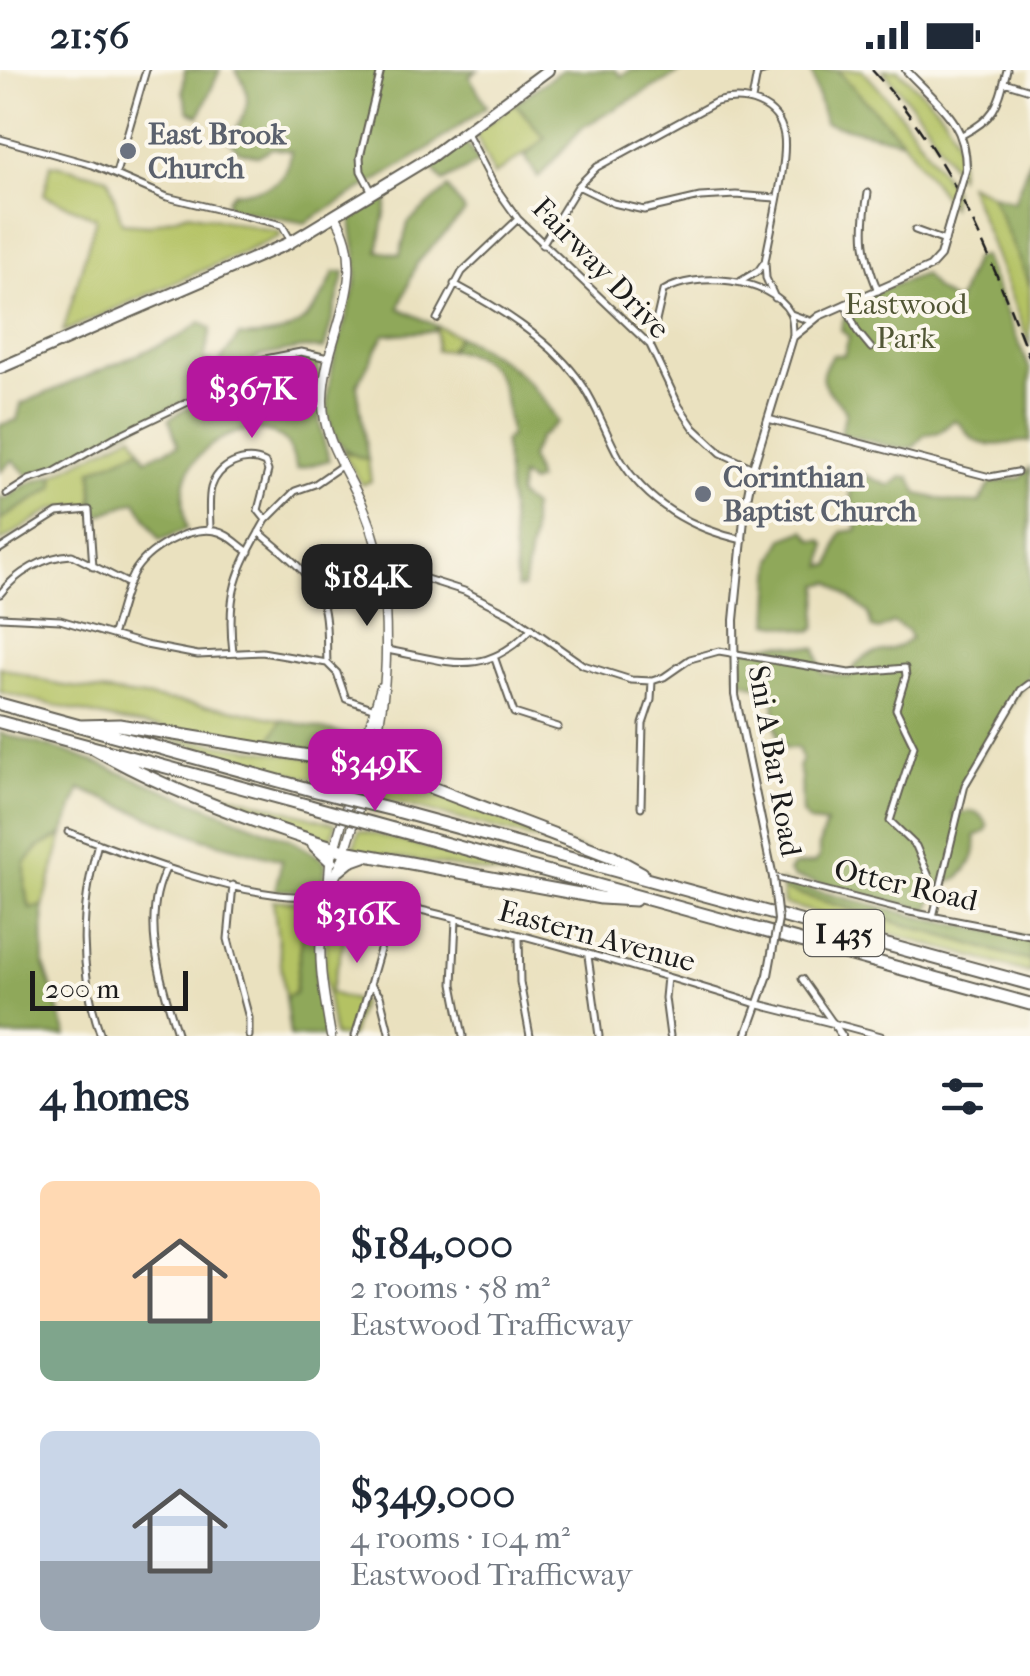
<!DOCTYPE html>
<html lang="en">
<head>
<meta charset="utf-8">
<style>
	:root { --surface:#fff; --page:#f2f2f3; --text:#1f2937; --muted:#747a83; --accent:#b5179e }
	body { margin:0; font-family:"IM FELL French Canon",serif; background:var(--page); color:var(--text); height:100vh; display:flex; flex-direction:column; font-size:38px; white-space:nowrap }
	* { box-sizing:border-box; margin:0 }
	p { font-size:32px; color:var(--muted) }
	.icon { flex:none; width:55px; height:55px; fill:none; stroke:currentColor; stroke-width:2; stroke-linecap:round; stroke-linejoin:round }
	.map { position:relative; height:966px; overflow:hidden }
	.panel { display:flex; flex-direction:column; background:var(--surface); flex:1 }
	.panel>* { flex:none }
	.scale { position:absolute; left:30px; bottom:25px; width:158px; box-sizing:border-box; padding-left:10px; border:5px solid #1c1c1c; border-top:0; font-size:28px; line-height:35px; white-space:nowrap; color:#1c1c1c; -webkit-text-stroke:8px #fbf7ec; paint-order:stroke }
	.price { position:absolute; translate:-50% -85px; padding:0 22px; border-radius:20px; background:var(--accent); color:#fff; font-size:32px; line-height:65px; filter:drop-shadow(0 2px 5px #0008) }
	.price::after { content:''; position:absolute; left:50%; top:60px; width:30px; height:22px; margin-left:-15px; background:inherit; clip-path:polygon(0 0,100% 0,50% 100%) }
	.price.selected { background:#222; color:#fff }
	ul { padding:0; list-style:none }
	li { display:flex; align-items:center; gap:30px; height:250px; padding:0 40px }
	li span { display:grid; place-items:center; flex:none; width:280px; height:200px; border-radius:15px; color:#555 }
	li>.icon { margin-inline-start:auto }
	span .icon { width:120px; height:120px; fill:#fffc; stroke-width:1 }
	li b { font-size:42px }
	h2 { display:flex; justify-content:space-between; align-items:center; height:120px; padding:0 40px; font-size:42px }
	.status { display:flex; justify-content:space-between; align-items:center; height:70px; padding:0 50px; background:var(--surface); direction:ltr }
	.status svg { height:28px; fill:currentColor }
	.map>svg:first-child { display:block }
</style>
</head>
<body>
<div class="status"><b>21:56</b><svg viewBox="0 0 49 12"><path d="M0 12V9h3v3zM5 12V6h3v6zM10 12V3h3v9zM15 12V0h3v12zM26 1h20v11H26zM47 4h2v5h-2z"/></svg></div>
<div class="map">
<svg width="1030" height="966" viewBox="0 0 1030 966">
	<rect width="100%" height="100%" fill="#fbf7ec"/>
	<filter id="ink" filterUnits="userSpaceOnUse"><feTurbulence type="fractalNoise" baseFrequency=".01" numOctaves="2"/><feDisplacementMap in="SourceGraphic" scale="20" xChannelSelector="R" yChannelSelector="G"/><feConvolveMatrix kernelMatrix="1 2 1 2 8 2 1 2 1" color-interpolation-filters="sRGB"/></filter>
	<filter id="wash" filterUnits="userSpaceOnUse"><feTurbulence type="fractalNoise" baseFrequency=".0048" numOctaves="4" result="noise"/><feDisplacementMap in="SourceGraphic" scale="40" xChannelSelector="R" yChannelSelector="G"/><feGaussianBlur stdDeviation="2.25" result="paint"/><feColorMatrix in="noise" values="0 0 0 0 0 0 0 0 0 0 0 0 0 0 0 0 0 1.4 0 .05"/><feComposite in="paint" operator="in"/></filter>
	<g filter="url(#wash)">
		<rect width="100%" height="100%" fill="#eae1bf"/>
		<path fill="#b4c264" stroke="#686f40" stroke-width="2.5" d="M837,0H862C898,37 925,77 953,120L951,137L903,71Z
			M883,0H898C931,33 966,53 958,106L926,53Z
			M515,33L546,69L494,105L475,63Z
			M51,94L108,107L122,153L149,155L189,143L279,162L280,166L63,262L96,148L44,125Z
			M968,114L991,124L1030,216V276Z
			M437,256L458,266L449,280L436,281Z
			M133,364L141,379L92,400L93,435L53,439L0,472V450L54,418V405Z
			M342,381L368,390L371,411L362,415Z
			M0,597L58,615L231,639L282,650L268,675L119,651L0,622Z
			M145,663L351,694L345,718Z
			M141,700L336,754L329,774L309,765Z
			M384,711L425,720L588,783L372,726L377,713Z
			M359,760L585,819L353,780Z
			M63,765L43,836L31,840L25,819V793L39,777Z
			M782,819L1030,891V903L784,834Z
			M340,829L355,830L330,923L361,932L351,966H334C324,913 320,886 333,833Z
			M273,830L301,832L302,867L295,923L285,927Z"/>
		<path fill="#8fa85a" stroke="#56623b" stroke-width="2.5" d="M185,0H220L199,46L188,41L183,21Z
			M235,0H478L469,6L487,36L419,85L305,153L228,138L227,130L234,122C264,120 288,117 291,81L272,78L258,86L239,81L228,70C247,46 256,25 235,0Z
			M562,0H615L621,6L631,0H684L583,57L538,108L525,86L545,68L515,33Z
			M811,0H837L903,71L825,53Z
			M465,71L479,92L443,112L431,95Z
			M1030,88V216L991,124L1014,132Z
			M448,118L465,142L417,193L399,238L437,256L434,261L384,265L357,315L368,390C290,371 348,259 356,210C360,186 350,165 352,148L385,125L388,128L378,181L400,185L408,153Z
			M983,186L1030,300V372C1011,370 988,382 972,368C965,361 964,355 954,350L940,362L924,365L914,377L902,379L840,364L846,341C829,318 810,314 833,285H844L849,267L841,260C844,225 896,216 924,204L935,219L957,233L974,188Z
			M334,202H345L324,279L304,278L260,286L208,319L60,394L28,406L13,390L0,402V355L17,350L21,334L179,267L201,252L211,259L204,290L218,294L239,266C294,269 314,251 334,202Z
			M458,266C501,286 535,310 558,352L539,368L530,387L537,410L531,413L521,406L518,426L532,437V469L523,518H517L504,371L510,367C505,322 504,285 449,280Z
			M297,286L318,290C321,332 313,347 330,390L297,399C294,391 291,377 285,371C255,344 200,371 187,405C181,424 184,440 187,459L160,470L136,431L95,447L92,400L141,379L146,389L178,375L169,349L260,294Z
			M1030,398V604L961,716L953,745C971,740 980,738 988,756L985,762L975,766C979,790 961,815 936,814L929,841L794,807L789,802L793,796L814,793L819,788V775L826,754L810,752L802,744L801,706L798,697L802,689L798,678H786C769,659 779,642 772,621L742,611L737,603L742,578L780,574L816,578L822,603L850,607C862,574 884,589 911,569L907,560L893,553L879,560L872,558L868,543L831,512L820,515L816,557L811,561L769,553L773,490L784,468L805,460L813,470H822L826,475L823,496L831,495C836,483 835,473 842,462L857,460L850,422L858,406L865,405L890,416L902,407H910L918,424L954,432L979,433L991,413L1021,408Z
			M54,405V417L0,450V427L5,429L27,414Z
			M282,650L362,668L352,682L347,685L268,675Z
			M0,663L68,682L289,769L323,789L326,796L321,821L275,820L282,790L204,769L80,719L63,765L39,777L25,793V819L30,839L43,836L44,895L67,966H0Z
			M781,812L932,850L1030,868V891L782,819Z
			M316,830L319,835L316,916L326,966H290L285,927L295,923L302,867L301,832Z"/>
	</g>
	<g filter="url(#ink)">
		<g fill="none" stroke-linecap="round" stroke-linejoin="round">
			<g stroke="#646155" stroke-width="9">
				<path id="minor" d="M754,0L757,3L767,0
					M1004,12L1030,20
					M752,30L757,3
					M466,61L494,115L518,149L650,275L679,336L694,358L721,383L753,398
					M962,65C996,48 998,35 1007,0
					M0,69L93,95L167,127L282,155L290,169
					M116,103L146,0
					M578,116L613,133L644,140L700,127L736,125L776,128
					M372,122L361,101L360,87L381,0
					M868,123C861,162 863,184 878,221
					M915,160L945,171
					M542,175L578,116L597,97L716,32C744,24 779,33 784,66C788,93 770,161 765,192L766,208L775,228
					M741,211L758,201L763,194
					M454,214C497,237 546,267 576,306C595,330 604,360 619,387C646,433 692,459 743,470
					M845,234L857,261L871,278
					M791,244L810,251
					M437,249L462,202L518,149
					M651,273L663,221C695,201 770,207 790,243C793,249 793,260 793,267
					M768,349L990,407L1017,402
					M7,424L29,410L54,402L115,367L209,322L260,290L301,282L328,288
					M266,450L295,421L315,414L341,396
					M210,460C210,447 208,430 211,418C218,395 244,383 265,393L268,401L258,440L266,450C236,502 226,523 233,583
					M259,462C281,481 315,505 323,536C328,553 326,574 327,593
					M0,479L57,443L89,440L93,497
					M383,510L423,508L464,521L512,545L583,595L631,610L652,611L664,607L690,589L719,581L849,603L905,598L906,606L896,639L914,676L890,751L916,776L936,823
					M0,524C16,503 45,486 72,485L129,514
					M0,547L60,550L146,575L198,585L262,582L327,593L337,603L346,629L375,639
					M112,565C120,545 123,523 133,504C146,480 188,456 215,461C228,463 238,475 249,482
					M387,580C449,591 484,610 532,558
					M495,589L514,643L558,657
					M641,737L643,654L651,630L652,611
					M68,762C135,787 207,816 279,825C306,829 334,822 362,827C493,854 628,895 757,934
					M98,773C80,839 78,901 101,966
					M167,797C139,849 162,914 178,966
					M773,807L910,842L1030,865
					M233,815L228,869L249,948V966
					M933,847L965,715L1021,620L1029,614
					M456,850L453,914L463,966
					M519,867L520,912L530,966
					M588,886L599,966
					M667,907L665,928L670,966
					M802,909L833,953L881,966
					M370,914L380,926L390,966
					M355,966L393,835"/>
			</g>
			<g stroke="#646155" stroke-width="10">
				<path id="tertiary" d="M906,0C936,33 966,49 966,98
					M773,807L735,625L734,550L745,439L753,398L793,267L819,246L930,197L940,186L949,155
					M757,934L833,953L842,966
					M746,966L768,905"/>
			</g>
			<g stroke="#646155" stroke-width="11">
				<path id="secondary" d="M328,820L330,794L381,617
					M331,966C324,925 316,887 323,846C326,823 338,803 345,782C366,715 387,646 386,575C386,529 383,484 365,441C350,404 322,371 323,329C324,264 372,209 336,147"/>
			</g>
			<g stroke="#646155" stroke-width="14">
				<path id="trunk" d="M0,298L289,173L429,88L548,0"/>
			</g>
			<g stroke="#646155" stroke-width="15">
				<path id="motorway" d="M0,634L312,720
					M0,652L310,736
					M81,656L119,655L358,694L388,701L613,787L642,803
					M90,676C167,721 260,755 345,781L601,828L635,830
					M374,679L388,701
					M397,741L1030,914
					M393,759L1030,934
					M314,775L331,791
					M339,800L350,791L364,786"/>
			</g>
			<use href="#minor" stroke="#fff" stroke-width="5"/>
			<use href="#tertiary" stroke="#fff" stroke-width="6"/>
			<use href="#secondary" stroke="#fff" stroke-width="8"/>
			<use href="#trunk" stroke="#fff" stroke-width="10"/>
			<use href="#motorway" stroke="#fff" stroke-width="11"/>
			<path stroke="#1c1c1c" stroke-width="2.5" stroke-dasharray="15 8" stroke-linecap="butt" d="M872,0C952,87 988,181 1030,289"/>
			<g stroke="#646155" stroke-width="10" stroke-linecap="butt">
				<path id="tertiary-bridge" d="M949,155L966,98
					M768,905L778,850L773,807"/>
			</g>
			<g stroke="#646155" stroke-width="15" stroke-linecap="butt">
				<path id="motorway-bridge" d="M312,720L397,741
					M310,736L393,759"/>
			</g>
			<use href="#tertiary-bridge" stroke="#fff" stroke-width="6"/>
			<use href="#motorway-bridge" stroke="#fff" stroke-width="11"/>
		</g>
	</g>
	<g fill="#6b7280" stroke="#fbf7ec" stroke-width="4">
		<circle cx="128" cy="81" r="10"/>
		<circle cx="703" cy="424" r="10"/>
	</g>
	<g text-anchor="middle" stroke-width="8" stroke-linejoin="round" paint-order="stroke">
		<rect fill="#fbf7ec" stroke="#5f5e5a" stroke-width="2.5" x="804" y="840" width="80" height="46" rx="8"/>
		<g font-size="28" font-weight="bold" fill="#1c1c1c">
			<text x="844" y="873">I 435</text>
		</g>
		<g font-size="30" font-weight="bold" fill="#5b616d" stroke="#fbf7ec" text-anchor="start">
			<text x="148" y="74">East Brook<tspan x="148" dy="34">Church</tspan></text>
			<text x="723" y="417">Corinthian<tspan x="723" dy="34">Baptist Church</tspan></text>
		</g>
		<g font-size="30" fill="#1c1c1c" stroke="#fbf7ec">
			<text transform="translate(601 198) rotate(46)" y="10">Fairway Drive</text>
			<text transform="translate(775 691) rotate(80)" y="10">Sni A Bar Road</text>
			<text transform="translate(906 815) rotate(13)" y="10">Otter Road</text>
			<text transform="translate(597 866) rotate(15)" y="10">Eastern Avenue</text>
		</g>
		<g font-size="30" fill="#515635" stroke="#fbf7ec">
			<text x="906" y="244">Eastwood<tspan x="906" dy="34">Park</tspan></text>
		</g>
	</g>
</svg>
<div class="scale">200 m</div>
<b class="price" style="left:252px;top:371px">$367K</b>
<b class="price selected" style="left:367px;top:559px">$184K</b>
<b class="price" style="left:375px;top:744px">$349K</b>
<b class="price" style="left:357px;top:896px">$316K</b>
</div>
<section class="panel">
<h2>4 homes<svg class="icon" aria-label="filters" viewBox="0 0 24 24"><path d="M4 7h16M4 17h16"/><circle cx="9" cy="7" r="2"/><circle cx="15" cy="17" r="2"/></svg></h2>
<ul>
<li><span style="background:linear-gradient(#ffd9b3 70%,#7fa58c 0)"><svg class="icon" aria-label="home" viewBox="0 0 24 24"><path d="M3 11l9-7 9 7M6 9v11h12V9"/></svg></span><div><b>$184,000</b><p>2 rooms · 58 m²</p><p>Eastwood Trafficway</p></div></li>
<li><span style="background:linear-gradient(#c9d6e8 65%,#9aa5b1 0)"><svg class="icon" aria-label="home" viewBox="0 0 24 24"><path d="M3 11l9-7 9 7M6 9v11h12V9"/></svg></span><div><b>$349,000</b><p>4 rooms · 104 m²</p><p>Eastwood Trafficway</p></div></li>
</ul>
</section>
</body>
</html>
